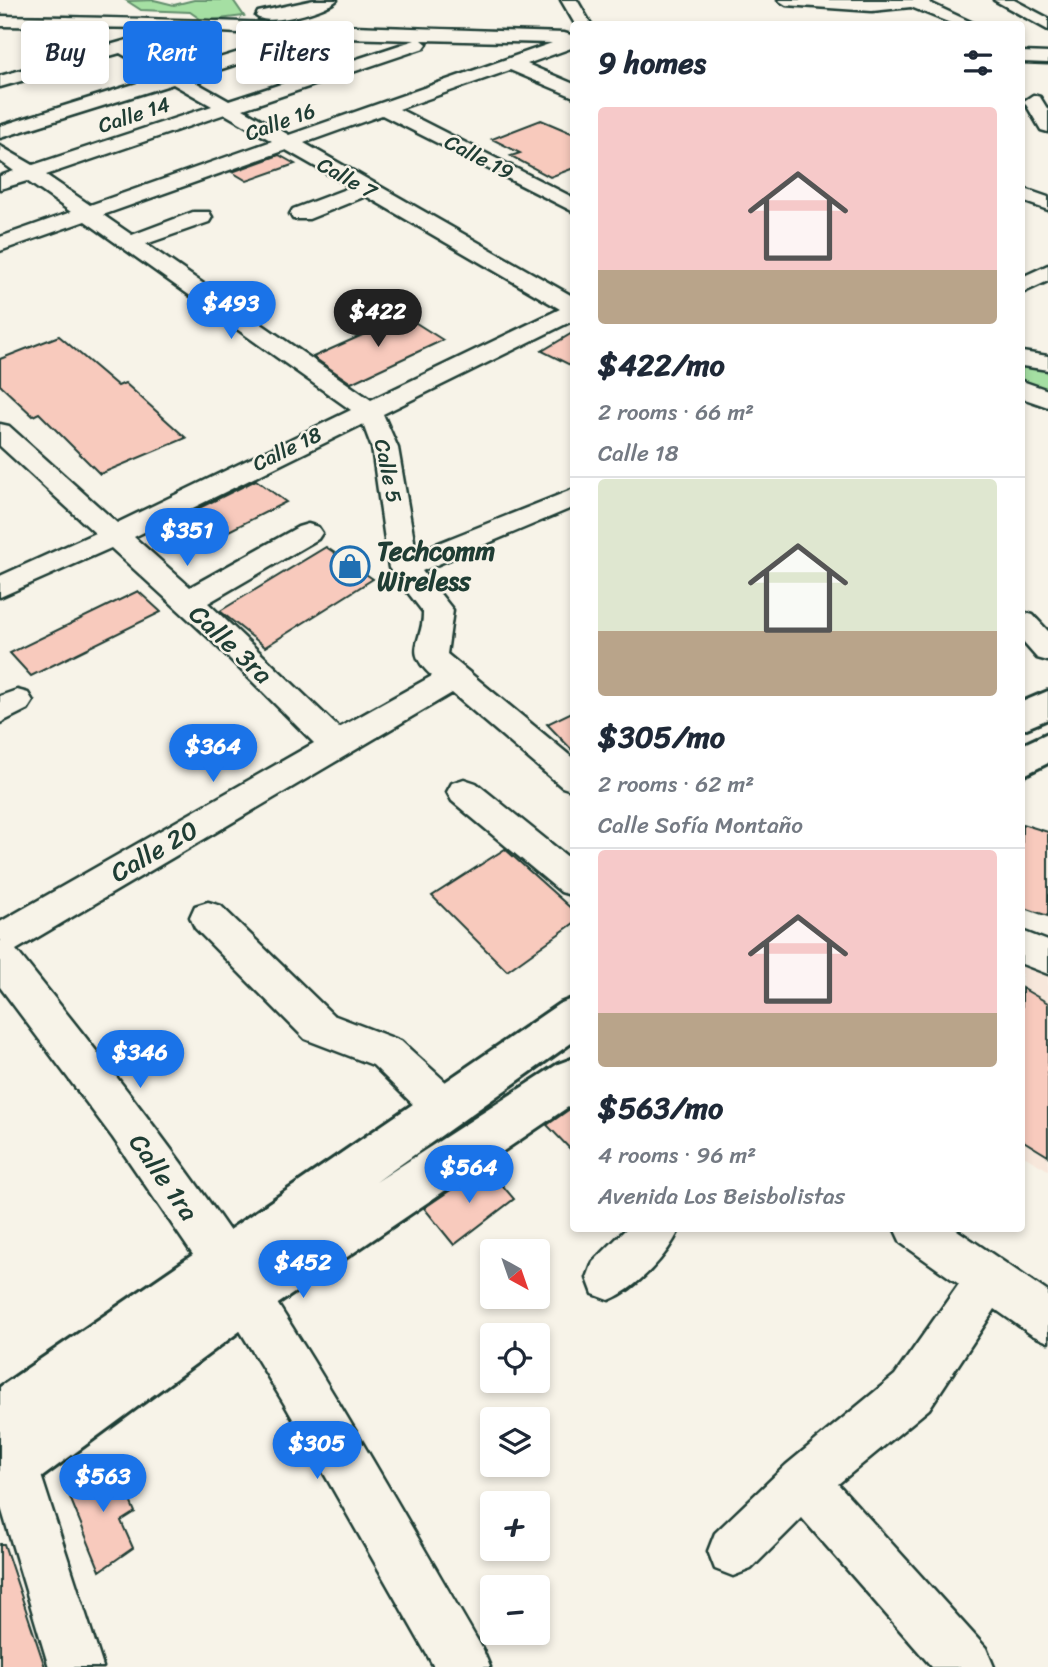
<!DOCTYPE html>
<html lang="en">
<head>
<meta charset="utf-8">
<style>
	:root { --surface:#fff; --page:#f6f6f7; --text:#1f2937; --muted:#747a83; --line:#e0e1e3; --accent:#1a73e8 }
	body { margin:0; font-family:Sriracha,sans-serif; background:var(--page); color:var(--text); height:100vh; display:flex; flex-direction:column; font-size:26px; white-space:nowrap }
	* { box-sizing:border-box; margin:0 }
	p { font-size:23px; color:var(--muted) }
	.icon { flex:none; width:38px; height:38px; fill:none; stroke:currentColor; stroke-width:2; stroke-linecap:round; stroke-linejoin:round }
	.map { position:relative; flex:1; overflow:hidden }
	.sheet { position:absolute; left:570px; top:21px; width:455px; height:1211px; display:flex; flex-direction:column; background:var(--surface); border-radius:7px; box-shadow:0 4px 10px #0003 }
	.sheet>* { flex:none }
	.top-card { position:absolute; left:21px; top:21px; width:444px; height:63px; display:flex; gap:14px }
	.needle { width:46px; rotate:140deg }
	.tools { position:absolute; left:480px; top:1239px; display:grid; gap:14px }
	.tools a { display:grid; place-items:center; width:70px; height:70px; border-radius:7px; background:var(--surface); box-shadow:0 4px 10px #0003; font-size:35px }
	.price { position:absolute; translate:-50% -60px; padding:0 16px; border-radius:24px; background:var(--accent); color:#fff; font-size:23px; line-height:46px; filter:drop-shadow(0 2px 4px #0008) }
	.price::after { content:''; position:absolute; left:50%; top:42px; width:21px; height:16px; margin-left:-10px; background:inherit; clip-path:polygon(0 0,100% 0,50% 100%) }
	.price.active { background:#222; color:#fff }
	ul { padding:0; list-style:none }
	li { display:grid; align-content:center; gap:14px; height:371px; padding:0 28px }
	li+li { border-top:2px solid var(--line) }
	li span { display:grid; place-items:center; height:217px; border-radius:7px; color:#555 }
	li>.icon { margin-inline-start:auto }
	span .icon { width:126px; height:126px; fill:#fffc; stroke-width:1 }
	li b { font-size:30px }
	h2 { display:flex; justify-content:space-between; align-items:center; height:84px; padding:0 28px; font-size:30px }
	.pill { padding:0 24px; border-radius:7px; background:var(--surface); box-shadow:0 4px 10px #0003; font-size:24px; line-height:63px }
	.pill.active { background:var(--accent); color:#fff }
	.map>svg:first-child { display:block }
</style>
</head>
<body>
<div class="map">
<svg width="1048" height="1667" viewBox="0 0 1048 1667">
	<rect width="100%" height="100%" fill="#f7f3e8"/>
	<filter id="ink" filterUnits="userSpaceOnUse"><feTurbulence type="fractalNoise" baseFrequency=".0143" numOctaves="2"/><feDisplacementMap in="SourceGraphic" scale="14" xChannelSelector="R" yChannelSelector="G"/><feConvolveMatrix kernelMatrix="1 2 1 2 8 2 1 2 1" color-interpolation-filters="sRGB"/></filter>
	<g filter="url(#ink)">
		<path fill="#f7e7db" d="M1022,947L1048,958V1170L1022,1155Z"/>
		<path fill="#a5dfa3" stroke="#628e6c" stroke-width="2" d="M154,0L174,5L194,0H233L244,16L203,21L190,12L141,10L127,1Z
			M1022,363L1048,368V395L1022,382Z"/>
		<path fill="#f8cabd" stroke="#1f3d34" stroke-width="2" d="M541,120L574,134V168L550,177L511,156L520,153L492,139Z
			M279,155L295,164L247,181L232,172Z
			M405,316L443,340L351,383L313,357Z
			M574,332V367L542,351Z
			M59,336L118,386L125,383L186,438L100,474L39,413L33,416L0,385V359Z
			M256,480L286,502L199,546L171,522Z
			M326,547L373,579L265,647L220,611Z
			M138,591L161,612L31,676L10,653Z
			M574,711V752L547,724Z
			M1022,824L1048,832V916L1022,907Z
			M505,849L574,911V923L507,971L432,896Z
			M1022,988L1048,1003V1156L1022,1140Z
			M574,1106V1153L547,1125Z
			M486,1166L514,1199L454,1245L424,1208Z
			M112,1460L135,1512L121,1521L133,1548L100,1571L67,1490Z
			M0,1544H4L45,1667H0Z"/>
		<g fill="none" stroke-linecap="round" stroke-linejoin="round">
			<g stroke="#1f3d34" stroke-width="5">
				<path id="minor" d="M314,0H337C326,11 267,27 256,16L258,12Z
					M561,0H577L591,24H575Z
					M778,0H932L930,3L975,24H953L911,7L872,11L786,5Z
					M994,0H1014L1048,18V30Z
					M0,16C188,18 376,28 564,33L574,36V47L527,64L574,84V97L510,70L399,109L574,198V212L382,115L304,143L574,297V320L383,414L398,448L416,552L574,489V507L422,571L453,610L447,654L574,759V791L562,787L452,693L16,950C91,1043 165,1137 233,1236C323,1369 401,1510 482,1648L490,1667H434L285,1405L202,1268L113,1138L0,987V922L314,743L209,638L111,548L0,597V576L95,533L0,446V424L9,426L117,523L351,410L85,221L0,251V237L71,212L27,181L0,189V176L14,171L0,161V146L33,165L212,106L173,84L0,138V126L160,76L120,53L0,87V76L145,35L154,40L136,48L177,71L291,36L151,28L0,26ZM309,37L415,40L229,101L190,79L307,42ZM422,40L552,43L289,135L243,109L424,48L427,44ZM225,114L272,141L90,205L46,175ZM286,150L351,187L293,209L290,214L293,219H309L366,196L560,309L371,400L146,244L209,222L212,217L209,212H193L132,235L103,215ZM363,424L372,448L389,568L423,612C424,642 402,649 432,676L339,728L208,603L318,539L322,533L318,527L308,524L298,527L190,587L134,537Z
					M1022,52L1048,53V63L1022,62Z
					M1033,95L1040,97L1048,110V132L1041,130L1024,101Z
					M1022,188L1048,197V210L1022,201Z
					M1048,265V281L1022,293V277Z
					M1022,352L1048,356V370L1022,366Z
					M1022,381L1048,390V407L1022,398Z
					M1022,612L1033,615L1048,631V661L1037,658L1022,641Z
					M17,690L28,693L33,701L28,709L0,723V696Z
					M464,779L476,783L574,862V896L561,892L452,801L447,792L452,783Z
					M208,902L221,906L333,1015L401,1041L460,1095L466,1108L460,1121L445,1127L430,1121L373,1065L305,1039L195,928L190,917L195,906Z
					M1022,931L1048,941V974L1022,964Z
					M627,1228H680C668,1256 636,1289 609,1300L593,1294L587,1278L593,1262Z
					M894,1228H954L1048,1292V1342L1032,1335L995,1309L929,1409L838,1484L986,1648L994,1667H932L802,1518L751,1569L733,1576L715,1569L708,1551L715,1533L786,1465L895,1375L959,1284L901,1243Z
					M13,1441L30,1449L38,1466L103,1667H49L0,1504V1447Z"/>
			</g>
			<g stroke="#1f3d34" stroke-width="6">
				<path id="major" d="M1048,691V719L1022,730V702Z
					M1048,733V763L1022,776V745Z
					M574,998V1041L376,1182L558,1064L574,1058V1103L263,1314L19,1494L0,1502V1387L559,1004Z"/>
			</g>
			<use href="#minor" fill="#f7f3e8" fill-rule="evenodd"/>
			<use href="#major" fill="#f7f3e8" fill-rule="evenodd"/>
		</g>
	</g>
	<defs>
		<g id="shop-ring" transform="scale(2.0125)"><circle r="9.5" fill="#f7f3e8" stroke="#1f6fb2" stroke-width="1.5"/><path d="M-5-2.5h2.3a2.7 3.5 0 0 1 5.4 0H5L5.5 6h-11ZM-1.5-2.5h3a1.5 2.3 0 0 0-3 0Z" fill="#1f6fb2"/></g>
	</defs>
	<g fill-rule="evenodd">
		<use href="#shop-ring" x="350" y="566"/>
	</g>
	<g text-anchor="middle" stroke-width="5" stroke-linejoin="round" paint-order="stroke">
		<g font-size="21" fill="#1f3d34" stroke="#f7f3e8">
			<text transform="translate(134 115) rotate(-18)" y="7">Calle 14</text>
			<text transform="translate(280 122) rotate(-20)" y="7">Calle 16</text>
			<text transform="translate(479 157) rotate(27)" y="7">Calle 19</text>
			<text transform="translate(347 178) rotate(29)" y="7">Calle 7</text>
			<text transform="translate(287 449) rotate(-26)" y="7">Calle 18</text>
			<text transform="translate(388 471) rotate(78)" y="7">Calle 5</text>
		</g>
		<g font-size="26" font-weight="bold" fill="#1f3d34" stroke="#f7f3e8" text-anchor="start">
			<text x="377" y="560">Techcomm<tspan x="377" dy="30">Wireless</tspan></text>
		</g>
		<g font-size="26" fill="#1f3d34" stroke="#f7f3e8">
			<text transform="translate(231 644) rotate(43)" y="9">Calle 3ra</text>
			<text transform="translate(154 851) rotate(-30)" y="9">Calle 20</text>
			<text transform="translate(164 1177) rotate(55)" y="9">Calle 1ra</text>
		</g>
	</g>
</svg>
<div class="tools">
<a><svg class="needle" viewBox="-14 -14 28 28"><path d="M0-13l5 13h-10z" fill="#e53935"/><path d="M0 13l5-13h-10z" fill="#747a83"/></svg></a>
<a><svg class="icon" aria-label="locate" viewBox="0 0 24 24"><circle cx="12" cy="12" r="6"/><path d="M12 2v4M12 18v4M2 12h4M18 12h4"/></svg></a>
<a><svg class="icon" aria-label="layers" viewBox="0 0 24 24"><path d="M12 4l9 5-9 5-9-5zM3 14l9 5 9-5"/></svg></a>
<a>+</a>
<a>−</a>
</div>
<b class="price" style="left:231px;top:341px">$493</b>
<b class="price active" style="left:378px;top:349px">$422</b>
<b class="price" style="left:187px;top:568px">$351</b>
<b class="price" style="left:213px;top:784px">$364</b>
<b class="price" style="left:140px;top:1090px">$346</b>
<b class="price" style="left:469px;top:1205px">$564</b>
<b class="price" style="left:303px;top:1300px">$452</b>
<b class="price" style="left:317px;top:1481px">$305</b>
<b class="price" style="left:103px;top:1514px">$563</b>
<div class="top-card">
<a class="pill">Buy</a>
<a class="pill active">Rent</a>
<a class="pill">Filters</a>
</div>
<section class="sheet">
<h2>9 homes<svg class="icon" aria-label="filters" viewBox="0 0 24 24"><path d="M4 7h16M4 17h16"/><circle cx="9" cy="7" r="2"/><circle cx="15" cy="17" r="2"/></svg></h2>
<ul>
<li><span style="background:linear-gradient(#f6c9c9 75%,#b9a48a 0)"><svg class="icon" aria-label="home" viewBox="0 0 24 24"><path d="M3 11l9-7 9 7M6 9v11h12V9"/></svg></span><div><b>$422/mo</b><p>2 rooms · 66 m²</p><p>Calle 18</p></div></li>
<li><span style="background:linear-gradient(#dfe7d0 70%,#b9a48a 0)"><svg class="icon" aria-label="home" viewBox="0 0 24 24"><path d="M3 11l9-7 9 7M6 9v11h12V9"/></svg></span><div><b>$305/mo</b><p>2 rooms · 62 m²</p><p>Calle Sofía Montaño</p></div></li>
<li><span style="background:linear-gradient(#f6c9c9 75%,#b9a48a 0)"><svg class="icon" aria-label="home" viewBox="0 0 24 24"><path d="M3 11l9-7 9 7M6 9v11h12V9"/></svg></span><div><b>$563/mo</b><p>4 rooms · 96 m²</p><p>Avenida Los Beisbolistas</p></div></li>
</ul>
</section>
</div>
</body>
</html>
